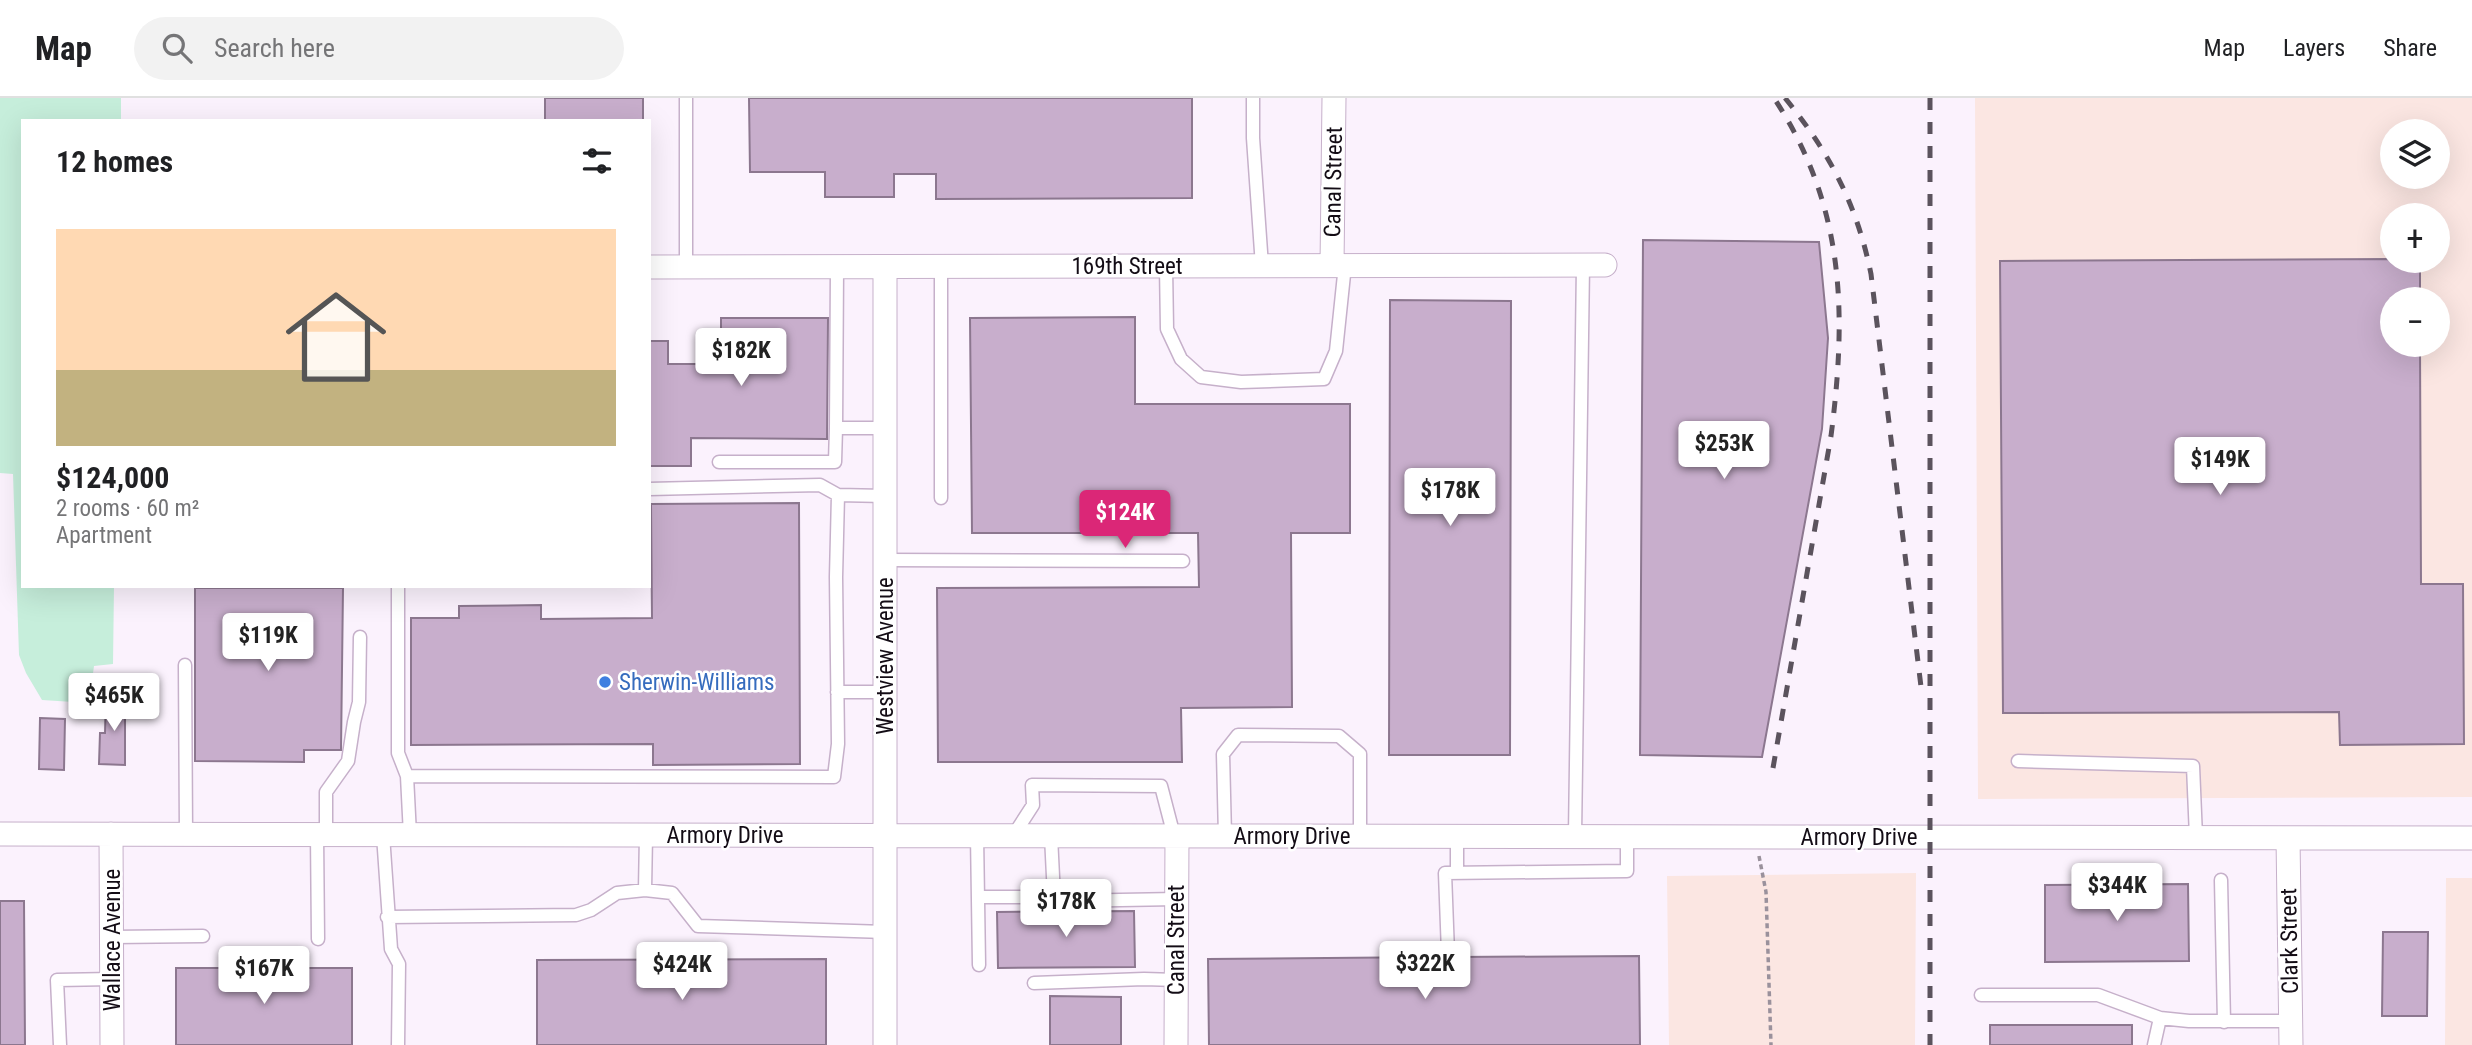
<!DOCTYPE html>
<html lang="en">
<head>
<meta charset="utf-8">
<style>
	:root { --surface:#fff; --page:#f2f2f2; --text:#202124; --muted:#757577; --line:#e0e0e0; --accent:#db2777 }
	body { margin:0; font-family:"Roboto Condensed",sans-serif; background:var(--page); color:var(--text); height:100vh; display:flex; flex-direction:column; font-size:26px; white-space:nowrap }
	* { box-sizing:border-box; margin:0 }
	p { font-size:23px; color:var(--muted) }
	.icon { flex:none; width:38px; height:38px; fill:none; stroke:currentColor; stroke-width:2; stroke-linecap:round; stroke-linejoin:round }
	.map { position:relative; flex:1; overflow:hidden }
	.sheet { position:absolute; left:21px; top:21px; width:630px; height:469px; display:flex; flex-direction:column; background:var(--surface); border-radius:0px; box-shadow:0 7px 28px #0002 }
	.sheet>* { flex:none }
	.fabs { position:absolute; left:2380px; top:21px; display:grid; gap:14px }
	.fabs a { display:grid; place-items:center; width:70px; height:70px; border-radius:50%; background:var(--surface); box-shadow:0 7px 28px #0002; font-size:35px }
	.price { position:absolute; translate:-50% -60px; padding:0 16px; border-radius:7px; background:#fff; color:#222; font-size:23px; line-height:46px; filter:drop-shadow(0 2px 4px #0008) }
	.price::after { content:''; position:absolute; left:50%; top:42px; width:21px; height:16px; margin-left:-10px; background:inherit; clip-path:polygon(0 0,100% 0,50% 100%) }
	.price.selected { background:var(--accent); color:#fff }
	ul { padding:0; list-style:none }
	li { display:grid; align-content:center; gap:14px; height:371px; padding:0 35px }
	li span { display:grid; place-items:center; height:217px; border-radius:0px; color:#555 }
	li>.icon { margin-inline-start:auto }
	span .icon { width:126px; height:126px; fill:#fffc; stroke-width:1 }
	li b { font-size:30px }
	h2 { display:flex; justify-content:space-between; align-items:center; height:84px; padding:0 35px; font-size:30px }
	header { display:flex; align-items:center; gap:42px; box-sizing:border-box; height:98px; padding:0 35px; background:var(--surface); border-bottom:2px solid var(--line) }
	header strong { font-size:33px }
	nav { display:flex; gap:38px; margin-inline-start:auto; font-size:24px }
	.search { width:490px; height:63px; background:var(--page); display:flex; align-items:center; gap:18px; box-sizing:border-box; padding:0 24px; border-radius:38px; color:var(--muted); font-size:26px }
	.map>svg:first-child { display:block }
</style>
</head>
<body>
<header>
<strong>Map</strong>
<div class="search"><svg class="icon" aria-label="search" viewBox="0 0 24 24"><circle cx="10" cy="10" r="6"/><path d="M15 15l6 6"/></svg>Search here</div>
<nav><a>Map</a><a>Layers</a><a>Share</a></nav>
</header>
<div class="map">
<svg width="2472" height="947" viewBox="0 0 2472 947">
	<rect width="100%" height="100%" fill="#fbf2fd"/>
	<path fill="#fbe6e2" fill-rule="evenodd" d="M1975,0H2472V699L1978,701ZM2392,33H2438V79H2392ZM2392,117H2438V163H2392ZM2392,201H2438V247H2392Z
		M1916,775L1915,947H1669L1667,778Z
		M2446,780H2472V947H2445Z"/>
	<path fill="#c6eedb" d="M0,0H121V23H23V488H114L113,566L94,568L89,605L42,602L26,575L19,557L13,376L0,375Z"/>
	<path fill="#c8aecc" stroke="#8c778f" stroke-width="2" d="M545,0H643V23H545Z
		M749,0H1192V100L936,101V76H894V99H825V74H750Z
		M1643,142L1819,144L1828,240L1822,331L1762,659L1640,657Z
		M2392,161V163H2420V201H2392V247H2420L2421,486H2463L2464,646L2340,647L2339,614L2003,615L2000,163Z
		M1390,202L1511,203L1510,657H1389Z
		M1135,219V306H1350V435H1291L1292,609L1181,610L1182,664H938L937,490L1199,489L1198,435H972L970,220Z
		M721,220H828L827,341L691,340V368H649V243H668V266H721Z
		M799,405L800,666L653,667V646L411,647V520H459V508L541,507V521L652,520L651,406Z
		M195,490H343L341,652H304V664L195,663Z
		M106,598L125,599V667L99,666L100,635H105Z
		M40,620L65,621L64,672L39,671Z
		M2188,786L2189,863L2045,864V787Z
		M0,803H24L25,947H0Z
		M1134,813L1135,869L998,870L997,814Z
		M2383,834H2428L2427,918H2382Z
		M1639,858L1640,947H1209L1208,861L1441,859L1448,864L1456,859Z
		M826,861V947H537V862Z
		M176,870H352V947H176Z
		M1050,898L1121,899V947H1050Z
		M1990,927H2132V947H1990Z"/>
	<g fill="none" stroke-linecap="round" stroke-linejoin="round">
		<g stroke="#c6b0ca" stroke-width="15">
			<path id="lane" d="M1253,0V40L1262,168
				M1166,168L1167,231L1181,261L1201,279L1241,284L1324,281L1336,253L1345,167
				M686,169V0
				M941,169V400
				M837,170L836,330H885
				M719,364H835L836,330
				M649,391L820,387L838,397
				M885,462L1183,463
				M398,488V655L407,678
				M185,567L186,736
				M837,594H885
				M2018,663L2193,668L2196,739
				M317,736L318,841
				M326,736V694L348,663L354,624L359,604L360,539
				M383,737L391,851L399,866L398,947
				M410,737L407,678C549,677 692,680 834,679L838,646L836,479L838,397L885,398
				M977,737L979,867
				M1013,738L1033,707L1032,687L1161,688L1174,738
				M1051,738L1054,799L1064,803L1177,801
				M1225,738L1223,656L1238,637L1339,638L1360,656V738
				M1457,738V774
				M1575,738L1583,167
				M2221,782L2224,924
				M645,792L672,795L698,828L885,834
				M978,799H1054
				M387,819L576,817L591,812L617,795L645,792L646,737
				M112,839L203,838
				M1448,855L1445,775L1627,773V739
				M1034,885L1144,881L1176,882
				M1981,897H2098L2160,920L2189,923H2290
				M60,947L57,882L112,881
				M2154,947L2160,920"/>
		</g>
		<g stroke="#c6b0ca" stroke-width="25">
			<path id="street" d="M1332,167L1334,0
				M649,169L1605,167
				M885,170V947
				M0,736L2472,740
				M111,736L112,947
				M2288,740L2291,947
				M1176,947L1177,738"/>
		</g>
		<path stroke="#9a919c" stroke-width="3.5" stroke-dasharray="5 3.5" stroke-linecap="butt" d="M1759,758L1766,794L1771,947"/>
		<use href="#lane" stroke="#fff" stroke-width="12"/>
		<use href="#street" stroke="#fff" stroke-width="23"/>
		<path stroke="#5b535d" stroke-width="5" stroke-dasharray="12 12" stroke-linecap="butt" d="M1785,0C1830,55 1857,107 1871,176L1922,597
			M1930,0V947
			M1773,670L1831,338C1847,214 1845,108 1774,0"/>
	</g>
	<circle fill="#3f7fe0" stroke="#fff" stroke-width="2.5" cx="605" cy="584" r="7"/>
	<g text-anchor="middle" stroke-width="5" stroke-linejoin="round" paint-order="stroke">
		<g font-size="23" fill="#130c15" stroke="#fff">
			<text transform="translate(1333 84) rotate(-89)" y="8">Canal Street</text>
			<text x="1127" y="176">169th Street</text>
			<text transform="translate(885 558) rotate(-90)" y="8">Westview Avenue</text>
			<text x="725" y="745">Armory Drive</text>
			<text x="1292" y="746">Armory Drive</text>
			<text x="1859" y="747">Armory Drive</text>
			<text transform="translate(112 842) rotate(-90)" y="8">Wallace Avenue</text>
			<text transform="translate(1176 842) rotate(-90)" y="8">Canal Street</text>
			<text transform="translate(2289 843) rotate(-91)" y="8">Clark Street</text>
		</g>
		<g font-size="23" fill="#366cbe" stroke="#fff" text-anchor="start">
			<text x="619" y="592">Sherwin-Williams</text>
		</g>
	</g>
</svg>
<div class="fabs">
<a><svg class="icon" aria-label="layers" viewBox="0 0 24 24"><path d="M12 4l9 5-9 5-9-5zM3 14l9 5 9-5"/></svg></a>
<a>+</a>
<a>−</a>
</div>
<b class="price" style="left:741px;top:290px">$182K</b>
<b class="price" style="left:1724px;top:383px">$253K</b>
<b class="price" style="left:2220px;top:399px">$149K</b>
<b class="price" style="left:1450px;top:430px">$178K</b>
<b class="price selected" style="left:1125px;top:452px">$124K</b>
<b class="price" style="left:268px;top:575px">$119K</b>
<b class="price" style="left:114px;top:635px">$465K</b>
<b class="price" style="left:2117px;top:825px">$344K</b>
<b class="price" style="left:1066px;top:841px">$178K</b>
<b class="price" style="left:1425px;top:903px">$322K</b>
<b class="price" style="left:682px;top:904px">$424K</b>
<b class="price" style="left:264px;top:908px">$167K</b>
<section class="sheet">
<h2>12 homes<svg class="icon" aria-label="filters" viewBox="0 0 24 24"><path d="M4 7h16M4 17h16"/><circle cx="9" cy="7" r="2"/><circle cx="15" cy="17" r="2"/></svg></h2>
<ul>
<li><span style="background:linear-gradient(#ffd9b3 65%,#c2b280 0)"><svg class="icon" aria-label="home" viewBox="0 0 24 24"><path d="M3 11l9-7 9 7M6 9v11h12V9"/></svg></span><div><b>$124,000</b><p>2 rooms · 60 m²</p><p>Apartment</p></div></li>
</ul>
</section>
</div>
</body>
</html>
